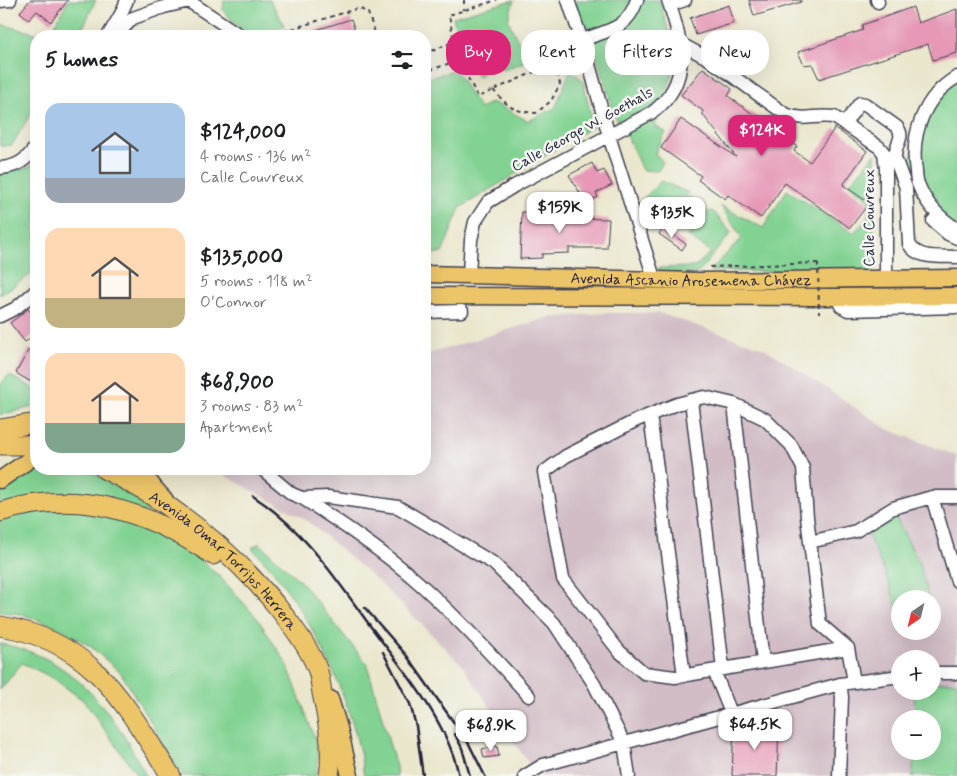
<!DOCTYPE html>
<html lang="en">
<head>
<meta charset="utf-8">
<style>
	:root { --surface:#fff; --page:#f2f2f2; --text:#202124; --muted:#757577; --accent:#db2777 }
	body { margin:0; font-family:Mynerve,sans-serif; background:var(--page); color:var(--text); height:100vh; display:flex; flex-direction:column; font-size:19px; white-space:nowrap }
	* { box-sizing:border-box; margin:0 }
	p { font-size:16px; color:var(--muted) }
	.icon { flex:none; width:28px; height:28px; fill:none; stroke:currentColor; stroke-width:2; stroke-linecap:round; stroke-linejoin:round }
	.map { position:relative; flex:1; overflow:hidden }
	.panel { position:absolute; left:30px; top:30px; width:401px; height:445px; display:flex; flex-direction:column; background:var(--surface); border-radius:20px; box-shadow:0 5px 20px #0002 }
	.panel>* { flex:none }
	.hud { position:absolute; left:446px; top:30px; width:435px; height:45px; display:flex; gap:10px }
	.needle { width:32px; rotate:215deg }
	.fabs { position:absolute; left:891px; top:590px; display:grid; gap:10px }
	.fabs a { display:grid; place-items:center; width:50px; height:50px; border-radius:50%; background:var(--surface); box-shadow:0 5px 20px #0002; font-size:25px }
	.price { position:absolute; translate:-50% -42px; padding:0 11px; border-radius:10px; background:#fff; color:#222; font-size:16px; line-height:32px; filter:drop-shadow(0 1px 2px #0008) }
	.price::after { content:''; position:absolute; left:50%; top:30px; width:15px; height:11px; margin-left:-8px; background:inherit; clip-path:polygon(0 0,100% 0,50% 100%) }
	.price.on { background:var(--accent); color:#fff }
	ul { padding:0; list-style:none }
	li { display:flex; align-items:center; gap:15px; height:125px; padding:0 15px }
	li span { display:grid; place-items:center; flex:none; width:140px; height:100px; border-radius:15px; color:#555 }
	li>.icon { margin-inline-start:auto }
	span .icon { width:60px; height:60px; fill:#fffc; stroke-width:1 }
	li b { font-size:21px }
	h2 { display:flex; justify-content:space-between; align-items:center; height:60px; padding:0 15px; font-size:21px }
	.pill { padding:0 18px; border-radius:20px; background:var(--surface); box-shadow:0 5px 20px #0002; font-size:18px; line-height:45px }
	.pill.on { background:var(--accent); color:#fff }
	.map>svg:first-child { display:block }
</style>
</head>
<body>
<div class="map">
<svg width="957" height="776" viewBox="0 0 957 776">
	<rect width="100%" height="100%" fill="#f6f6f2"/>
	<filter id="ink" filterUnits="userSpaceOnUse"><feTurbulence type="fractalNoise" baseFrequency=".02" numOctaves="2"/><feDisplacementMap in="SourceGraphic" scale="10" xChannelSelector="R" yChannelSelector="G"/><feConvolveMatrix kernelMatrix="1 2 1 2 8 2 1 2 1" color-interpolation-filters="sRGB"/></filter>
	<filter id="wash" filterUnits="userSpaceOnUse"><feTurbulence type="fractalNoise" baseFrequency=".0096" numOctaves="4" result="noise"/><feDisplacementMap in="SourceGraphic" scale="20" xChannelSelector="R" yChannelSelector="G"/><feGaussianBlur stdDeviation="1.12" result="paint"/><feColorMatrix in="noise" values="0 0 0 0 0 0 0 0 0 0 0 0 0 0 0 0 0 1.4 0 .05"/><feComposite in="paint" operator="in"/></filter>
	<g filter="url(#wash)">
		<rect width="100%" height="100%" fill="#ebe7cd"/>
		<path fill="#d2bdc6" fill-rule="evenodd" d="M606,313H659L764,348L797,369L887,429L957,456V776H542L527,761L461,664L378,581L305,519L213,469H425V355L547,318ZM900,599H932V631H900ZM900,659H932V691H900ZM900,719H932V751H900Z"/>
		<path fill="#82d393" stroke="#527a67" d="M68,0H96L79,36H49Z
			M224,0H270L285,27C249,40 248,39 223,10Z
			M514,0L508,20L519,43L544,54L503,70L491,65L478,77L461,46L453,17Z
			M576,0H631L622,20L589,32C580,26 577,10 576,0Z
			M643,0H659L674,48L675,66L667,90L655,106L617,122L592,41L628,28Z
			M0,24L46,36H36V105L12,145L0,146Z
			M455,70L480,109L492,102L528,121L555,108L570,71L583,80L593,126L460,208L442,253L425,254V79Z
			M957,72V234L945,226L910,159L940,82Z
			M655,116L656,127L666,132L655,153L663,162L658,171L642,170L624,129Z
			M875,154L873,272L710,271L742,238L721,206L763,228L787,190L853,233L867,220L871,201L849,184Z
			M36,156V225L33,229L36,230V271L0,295V173L30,167Z
			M661,181L689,193L671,218L659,210L642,213L639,203Z
			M708,211L714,212L731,233L698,273L660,274L658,268L695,267L711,252L688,236Z
			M9,375L36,390V406L0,415V385Z
			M36,461V469H83L104,478L160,513L187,532L152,513L0,505V485Z
			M81,509L152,527L191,551L222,579L257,618L287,664L314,736L318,753L316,776H183L121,673L90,646L61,629L22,614L0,612V519L30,511Z
			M896,518L919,562L929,599H900V617L886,575L868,535Z
			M259,543L302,583L367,664L396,767L397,776H364C355,701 306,601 252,548Z
			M0,644C73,655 115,714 146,776H138L84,701L53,678L22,663L0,690Z
			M933,682H957V776H912L915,751H932V719H915L914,691H932Z"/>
		<g id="blocks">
			<path fill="#e698b6" d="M30,0H68L51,22L37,11L29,20L20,12Z
				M749,0H801V2L754,16Z
				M729,5L734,23L696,35L690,18Z
				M913,7L918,23L957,9V53L933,60L928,44L819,79L812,64L804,65L798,52L863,30L862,25Z
				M351,19L357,36H300V35Z
				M703,68L732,89L728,96L797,146L794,151L810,162L835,128L867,151L843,185L869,203L850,228L785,183L761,218L728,195L725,199L698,180L701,176L661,148L681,119L736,157L703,115V111L681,95Z
				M592,163L597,173L604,170L612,185L596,193L598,197L586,203L569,175Z
				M690,198L705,208L691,229L676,218Z
				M522,212L567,214L560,218L609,219L607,248H569V253L542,254V258L520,259Z
				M663,228L686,244L682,250L659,234Z
				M28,309L36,319V333L25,342L10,323Z
				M29,349L36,353V385L16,373Z
				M734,725L779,726L777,776H732Z
				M497,746L499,756L484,758L482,749Z"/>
		</g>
	</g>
	<g filter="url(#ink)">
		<use href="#blocks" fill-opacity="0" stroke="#404051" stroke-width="1"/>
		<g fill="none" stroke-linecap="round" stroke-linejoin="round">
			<g stroke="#404051" stroke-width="15">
				<path id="minor" d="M187,0L241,36
					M568,0L585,50L609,136L655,281
					M877,0L878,2
					M0,1L10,0
					M670,5L685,0
					M108,36L121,14L127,0
					M116,36L133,18L164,7L189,1
					M582,40C608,30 627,30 637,0
					M681,44L709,59L785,114C806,122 814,114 834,117L879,147L884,153L886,169V280
					M957,77C924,96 910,135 916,171C916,176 917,182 919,186C926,204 941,219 957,229
					M845,123L860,103L865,104L897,127C906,138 894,144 895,158
					M886,160L895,158L906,188L909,244C918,260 940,256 957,257
					M0,168C17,167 27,160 36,146
					M933,221L948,234L957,238
					M469,274L471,240L475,222L488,202L514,186L653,112C693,81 682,41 668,0
					M837,297L841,306L848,310L957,307
					M425,312L462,311
					M0,316L16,308L36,291
					M691,400L723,669
					M734,404L763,662
					M650,415L684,676
					M262,469L292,494L302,498L328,497L398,507L493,563L554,623L594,684L624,743L543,765L525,776
					M932,497L957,581
					M302,498C343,524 383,551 419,583C458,618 494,657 529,696
					M810,542L856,531L893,508L932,497H957
					M848,648L675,677L644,673L619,651L563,579L544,472L566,456L637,420L677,404L704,397L734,404L765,419L791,445L803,468L807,517L820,624L848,648L854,682
					M714,671L731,713
					M932,673H957
					M629,776L624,743L840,684L900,676
					M839,776L842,697L840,684"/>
			</g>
			<g stroke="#404051" stroke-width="19">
				<g id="major">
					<path id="s1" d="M425,274L698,281L957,278"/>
					<path d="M425,296L837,297L957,296"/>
					<path d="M140,469L155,489L165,500"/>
					<path d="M0,480L36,455"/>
					<path d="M330,699L339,728L350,776"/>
				</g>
			</g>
			<g stroke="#404051" stroke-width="21">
				<g id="highway">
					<path d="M0,429L36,423"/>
					<path d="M0,445H36"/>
					<path id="s2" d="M104,469C172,502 233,551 280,610C294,628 310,649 318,671C320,678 321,686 322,693C328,721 333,748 329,776"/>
					<path d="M0,512C78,488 148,511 213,555"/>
					<path d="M0,626C95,641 124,704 171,776"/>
				</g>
			</g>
			<path stroke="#404051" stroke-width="2" stroke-dasharray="4 4" stroke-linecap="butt" d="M464,0V10
				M269,36L359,8L368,13L376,36
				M425,54L448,44L453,62L425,72
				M457,57L478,97L577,53
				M453,58L457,57L449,15L497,0
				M493,90C510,108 512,111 536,113L551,101L560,84L555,62
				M710,267L818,263"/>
			<use href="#minor" stroke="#fff" stroke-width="12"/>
			<use href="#major" stroke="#edc569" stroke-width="16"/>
			<use href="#highway" stroke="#edc569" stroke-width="19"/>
			<path stroke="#22223b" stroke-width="2.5" d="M253,496C304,529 336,579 371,627C404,671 448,722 459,776
				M365,608L407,656L469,744L485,776
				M383,652L410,704L416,726L423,776
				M455,734L462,748L470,776"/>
			<path stroke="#404051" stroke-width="2" stroke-dasharray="4 4" stroke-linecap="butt" d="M818,263L819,313"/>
		</g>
	</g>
	<g text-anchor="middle" stroke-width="5" stroke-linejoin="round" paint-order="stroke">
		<g font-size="15" fill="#22223b" stroke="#f6f6f2">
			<text transform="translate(582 129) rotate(-29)" y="5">Calle George W. Goethals</text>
			<text transform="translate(869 218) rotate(-90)" y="5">Calle Couvreux</text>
			<text dy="5" stroke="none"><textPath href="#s1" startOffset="266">Avenida Ascanio Arosemena Chávez</textPath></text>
			<text dy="5" stroke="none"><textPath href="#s2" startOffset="152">Avenida Omar Torrijos Herrera</textPath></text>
		</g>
	</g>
</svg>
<div class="fabs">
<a><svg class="needle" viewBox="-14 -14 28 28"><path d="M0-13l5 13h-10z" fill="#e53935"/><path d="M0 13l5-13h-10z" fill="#757577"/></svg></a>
<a>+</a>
<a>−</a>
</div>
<b class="price on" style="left:762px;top:157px">$124K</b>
<b class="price" style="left:560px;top:234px">$159K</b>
<b class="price" style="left:672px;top:239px">$135K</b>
<b class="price" style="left:755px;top:751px">$64.5K</b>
<b class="price" style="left:491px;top:752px">$68.9K</b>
<div class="hud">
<a class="pill on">Buy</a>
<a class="pill">Rent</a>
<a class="pill">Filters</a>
<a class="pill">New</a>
</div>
<section class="panel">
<h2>5 homes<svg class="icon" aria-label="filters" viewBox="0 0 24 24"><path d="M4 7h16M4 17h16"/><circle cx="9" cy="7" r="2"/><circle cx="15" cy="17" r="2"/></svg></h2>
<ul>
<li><span style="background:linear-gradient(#a9c7e8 75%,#9aa5b1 0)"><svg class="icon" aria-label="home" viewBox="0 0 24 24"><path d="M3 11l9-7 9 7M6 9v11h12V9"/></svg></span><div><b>$124,000</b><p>4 rooms · 136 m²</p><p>Calle Couvreux</p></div></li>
<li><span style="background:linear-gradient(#ffd9b3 70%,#c2b280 0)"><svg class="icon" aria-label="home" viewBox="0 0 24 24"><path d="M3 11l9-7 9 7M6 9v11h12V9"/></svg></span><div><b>$135,000</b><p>5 rooms · 118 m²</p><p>O'Connor</p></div></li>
<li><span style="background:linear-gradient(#ffd9b3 70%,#7fa58c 0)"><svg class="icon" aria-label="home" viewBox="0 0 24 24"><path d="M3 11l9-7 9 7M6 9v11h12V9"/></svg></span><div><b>$68,900</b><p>3 rooms · 83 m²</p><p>Apartment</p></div></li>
</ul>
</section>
</div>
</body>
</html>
